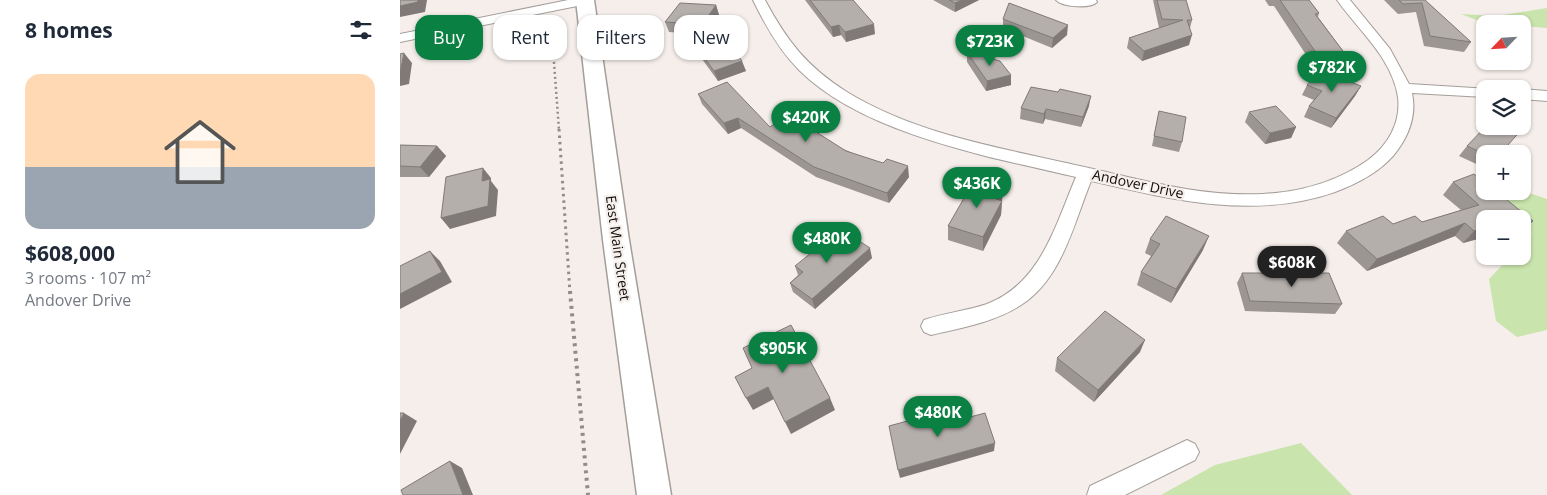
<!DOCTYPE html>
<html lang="en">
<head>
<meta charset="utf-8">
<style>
	:root { --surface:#fff; --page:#f2f2f3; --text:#1f2937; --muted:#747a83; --accent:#0b8043 }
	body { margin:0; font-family:"Open Sans",sans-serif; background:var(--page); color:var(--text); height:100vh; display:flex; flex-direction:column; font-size:19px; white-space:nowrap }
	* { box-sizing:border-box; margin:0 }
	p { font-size:16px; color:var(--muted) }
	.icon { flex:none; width:28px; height:28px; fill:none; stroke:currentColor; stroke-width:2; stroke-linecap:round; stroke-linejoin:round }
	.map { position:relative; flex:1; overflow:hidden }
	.panel { display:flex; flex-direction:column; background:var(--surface); width:400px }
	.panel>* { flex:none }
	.guide { position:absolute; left:15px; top:15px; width:475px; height:45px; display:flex; gap:10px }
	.needle { width:32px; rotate:245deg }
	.tools { position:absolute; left:1076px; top:15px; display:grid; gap:10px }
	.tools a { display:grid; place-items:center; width:55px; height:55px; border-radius:10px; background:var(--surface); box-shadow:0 1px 4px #0004; font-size:25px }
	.price { position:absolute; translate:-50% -42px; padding:0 11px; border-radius:18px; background:var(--accent); color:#fff; font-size:16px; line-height:32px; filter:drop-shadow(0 1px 2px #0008) }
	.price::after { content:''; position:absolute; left:50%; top:30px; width:15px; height:11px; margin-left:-8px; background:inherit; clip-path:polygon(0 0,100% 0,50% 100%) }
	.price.selected { background:#222; color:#fff }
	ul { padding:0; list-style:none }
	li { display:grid; align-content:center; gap:10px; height:265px; padding:0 25px }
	li span { display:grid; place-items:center; height:155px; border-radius:15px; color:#555 }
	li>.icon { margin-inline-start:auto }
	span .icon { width:90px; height:90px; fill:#fffc; stroke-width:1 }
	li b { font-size:21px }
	h2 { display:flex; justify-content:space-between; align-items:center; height:60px; padding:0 25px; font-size:21px }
	.tag { padding:0 18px; border-radius:15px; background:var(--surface); box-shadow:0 1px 4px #0004; font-size:18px; line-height:45px }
	.tag.selected { background:var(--accent); color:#fff }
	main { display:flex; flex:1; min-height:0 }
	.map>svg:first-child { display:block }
</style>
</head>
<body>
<main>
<section class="panel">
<h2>8 homes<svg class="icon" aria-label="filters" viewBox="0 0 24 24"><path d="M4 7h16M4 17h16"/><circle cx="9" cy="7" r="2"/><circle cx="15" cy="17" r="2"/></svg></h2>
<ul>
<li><span style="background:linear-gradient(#ffd9b3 60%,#9aa5b1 0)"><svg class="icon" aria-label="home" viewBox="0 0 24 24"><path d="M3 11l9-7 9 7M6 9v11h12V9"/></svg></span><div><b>$608,000</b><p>3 rooms · 107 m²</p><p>Andover Drive</p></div></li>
</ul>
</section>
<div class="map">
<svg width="1147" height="495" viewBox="0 0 1147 495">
	<rect width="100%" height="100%" fill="#f5eeea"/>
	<path fill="#c9e4ad" d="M1147,8V28L1123,26L1122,24H1087L1061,14L1097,16Z
		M1102,191H1123L1147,199V330L1117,337L1096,321L1089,279L1111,256H1122L1123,244L1132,234Z
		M901,443L952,495H761L815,465Z"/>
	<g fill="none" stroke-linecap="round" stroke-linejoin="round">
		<g stroke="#a49e9a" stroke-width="2">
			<path id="street" d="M168,0H193L187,4L0,42V34Z
				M353,0H365C387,41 407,67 447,92C519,136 607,149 689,168C746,181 803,197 863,194C900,192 937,182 968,160C988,145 1001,123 998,97C992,58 959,31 937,0H950L990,49L1009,84L1090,89H1085V97L1012,93C1017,116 1008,138 993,156C978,173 956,184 935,192C854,220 772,200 691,181C674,223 662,279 621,305C595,322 561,328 531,335L524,332L521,326L524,320C544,313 566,311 587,304C641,283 655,226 676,177C590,157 463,134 399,70C379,50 365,25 353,0Z
				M656,0H696L697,2C691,9 662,7 656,0Z
				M1122,89L1147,91V101L1122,99Z
				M787,440L795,444L799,452L795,460L725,495H687L690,486Z"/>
		</g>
		<g stroke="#a49e9a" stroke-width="3">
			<path id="secondary" d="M176,0H194L229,240L271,495H237L203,240Z"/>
		</g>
		<path stroke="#918c89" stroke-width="2.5" stroke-dasharray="2 3" stroke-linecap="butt" d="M151,22L159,130"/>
		<path stroke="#918c89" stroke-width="3" stroke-dasharray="2.5 4" stroke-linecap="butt" d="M159,129L170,293"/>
		<path stroke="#918c89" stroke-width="4" stroke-dasharray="3 4.5" stroke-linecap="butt" d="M170,291L188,495"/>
		<use href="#street" fill="#fff" fill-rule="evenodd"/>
		<use href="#secondary" fill="#fff" fill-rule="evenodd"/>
	</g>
	<path fill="#9c9693" d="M405,0H453L475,34L446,42L441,35L433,37Z
		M533,0H579L555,12Z
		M753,0H786L792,20L790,28L789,45L742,61L727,48L729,38L759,28Z
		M865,0H909L919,13L918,17L949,59L944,69L916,70L874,6H869Z
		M984,0H1025L1071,42L1064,52L1024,46L1016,12L998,14Z
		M316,5L319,15L314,22L346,71L318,81L283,33L269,32L265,22Z
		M603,19L667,35L652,48L603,28Z
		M567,52L611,75V85L586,91L567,62Z
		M907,85L961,86L955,96L931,128L904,117L909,106L914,100L902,95Z
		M298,94L370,127L408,134L509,177L489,203L416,177L341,128L328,134L302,104Z
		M689,106L681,127L645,119L643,124L620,119L621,108Z
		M759,111L782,142L779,152L752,146Z
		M849,112L896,127L891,138L865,144L845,122Z
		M0,145L37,146L46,156L29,177H0Z
		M1067,146L1085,154V168L1059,156Z
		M1053,182L1133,221L1122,232V219H1085V237L1063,243L1055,236L967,271L937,243L946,231L993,224L1022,222L1061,210L1043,195Z
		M603,187L601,215L583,251L548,240V226Z
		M750,239L803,250L771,303L737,285L741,272L751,256L745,253Z
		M433,244L472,258L415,309L393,292L390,283L398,275L395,266Z
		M842,273L942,304L935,314L845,311L837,283Z
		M740,352L694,402L655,371L657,358Z"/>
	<path fill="#7f7a78" d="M18,0H27L25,12L0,17V6Z
		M562,0H579L555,12V3Z
		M316,5L319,15L312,25L309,15Z
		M474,24L475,34L446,42L445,32Z
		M439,25L441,35L433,37L431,27Z
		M668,25L667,35L652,48L653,38Z
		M792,35L789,45L742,61L744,51Z
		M4,53L12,63L9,84L0,86V73Z
		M342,61L346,71L318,81L314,71Z
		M611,75V85L586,91L587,81Z
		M961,86L955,96L931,128L936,118Z
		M691,96L689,106L681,127L683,117Z
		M646,109L645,119L643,124L644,114Z
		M338,118L341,128L328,134L324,123Z
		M896,127L891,138L865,144L870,133Z
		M37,146L46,156L29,177L20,167Z
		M508,166L509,177L489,203L487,193Z
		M83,168L91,178V181L98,190L96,216L50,229L41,218L82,181Z
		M603,187L601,215L583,251V237L596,199Z
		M1133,221L1122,232V224Z
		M1065,223L1055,236L967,271L977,259Z
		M1085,228V237L1063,243L1074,231Z
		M809,236L803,250L771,303L776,289Z
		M470,248L472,258L415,309L412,299Z
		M30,251L40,261L52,282L0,309V294Z
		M745,340L740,352L694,402L698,390Z
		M368,387L374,399L353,410L346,398Z
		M430,398L435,410L391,434L385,422Z
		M4,413L17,421L0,454V421Z
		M595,443L594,451L500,478L498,470Z
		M50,461L62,468L73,495H63Z"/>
	<path fill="#b5afab" stroke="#7f7a78" d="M0,0H18V2L0,6Z
		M410,0H453L474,24L445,32L439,25L431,27Z
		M549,0H562L555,3Z
		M757,0H786L792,20H787L792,35L744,51L729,38L783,20L762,19Z
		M880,0H909L919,13L915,14L949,59L921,60Z
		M999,0H1025L1071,42L1030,36L1022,3L1003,4Z
		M280,3L316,5L309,15L342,61L314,71L279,23L265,22Z
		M609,3L668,25L653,38L603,19Z
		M567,52L600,61L611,75L587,81Z
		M4,53L0,73V54Z
		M920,70L961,86L936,118L909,106L922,91L907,85Z
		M327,82L370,127L383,118L408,134L413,130L446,151L483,163L487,159L508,166L487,193L414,167L338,118L324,123L298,94Z
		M631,87L658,92L660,89L691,96L683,117L646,109L644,114L621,108Z
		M876,106L896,127L870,133L849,112Z
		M759,111L786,117L782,142L754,136Z
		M1086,126H1120L1123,128L1100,154H1085L1067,146Z
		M0,145L37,146L20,167L0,166Z
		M83,168L82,181L90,179L88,206L41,218L46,177Z
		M1074,174L1085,183V191H1096L1133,221L1122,224V219H1085V228L1074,231L1065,223L977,259L946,231L983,216L993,224L1015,216L1022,222L1079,205L1053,182Z
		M575,179L603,187L596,199L602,201L583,237L548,226Z
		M766,216L809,236L776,289L741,272L760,244L750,239Z
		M447,233L470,248L412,299L390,283L403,272L395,266L427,240L433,244Z
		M30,251L42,272L0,294V266Z
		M842,273H929L942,304L850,301Z
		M705,311L745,340L698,390L657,358Z
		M391,325L430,398L385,422L368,387L346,398L335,377L352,368L343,348Z
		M544,411L548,423L585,413L595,443L498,470L489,426Z
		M0,413H4L0,421Z
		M50,461L63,495H3L1,490Z"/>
	<g text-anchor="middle" stroke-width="4.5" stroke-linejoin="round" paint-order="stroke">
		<g font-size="14" fill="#0d0b0a" stroke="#f5eeea">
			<text transform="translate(738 184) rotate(12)" y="5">Andover Drive</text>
			<text transform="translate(218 248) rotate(82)" y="5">East Main Street</text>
		</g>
	</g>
</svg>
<div class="tools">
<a><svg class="needle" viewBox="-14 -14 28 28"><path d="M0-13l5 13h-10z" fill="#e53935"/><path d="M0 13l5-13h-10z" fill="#747a83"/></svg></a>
<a><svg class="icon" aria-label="layers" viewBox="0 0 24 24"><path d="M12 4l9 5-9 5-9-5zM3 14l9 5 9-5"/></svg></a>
<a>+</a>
<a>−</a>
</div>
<b class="price" style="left:590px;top:67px">$723K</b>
<b class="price" style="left:932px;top:93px">$782K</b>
<b class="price" style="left:406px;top:143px">$420K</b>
<b class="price" style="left:577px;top:209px">$436K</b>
<b class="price" style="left:427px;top:264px">$480K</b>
<b class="price selected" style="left:892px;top:288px">$608K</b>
<b class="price" style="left:383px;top:374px">$905K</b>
<b class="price" style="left:538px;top:438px">$480K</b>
<div class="guide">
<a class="tag selected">Buy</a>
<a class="tag">Rent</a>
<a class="tag">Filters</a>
<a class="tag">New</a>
</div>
</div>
</main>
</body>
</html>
